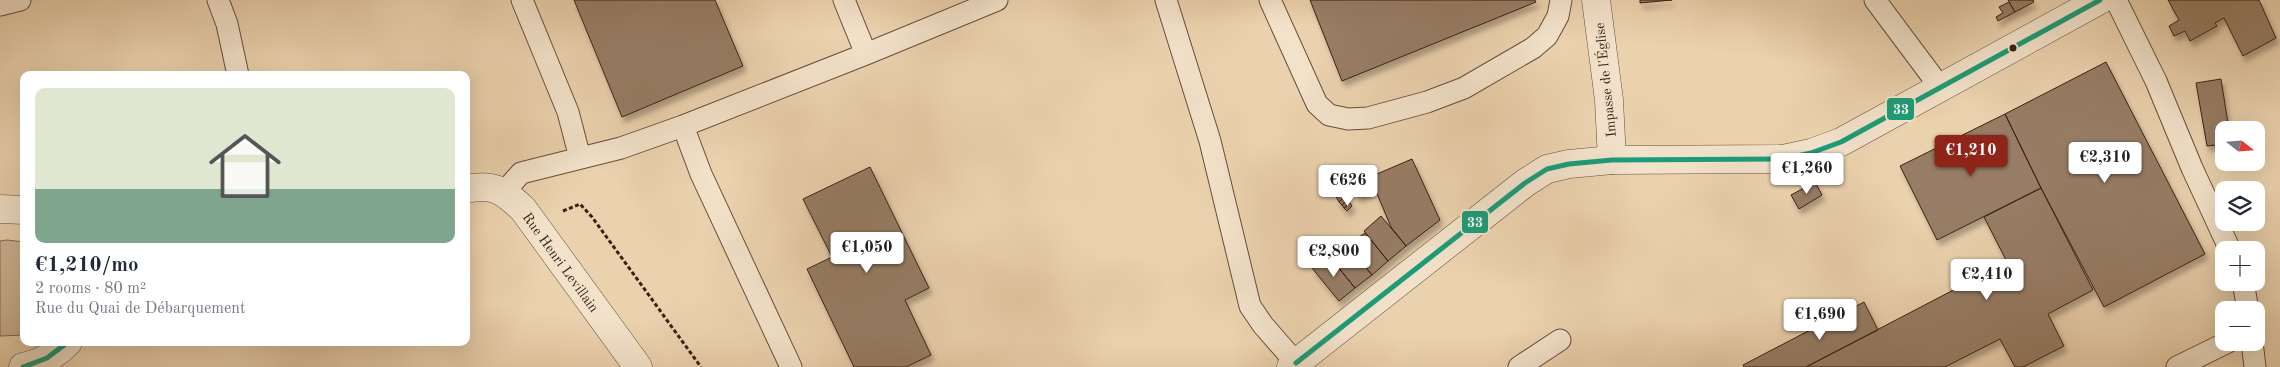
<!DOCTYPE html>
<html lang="en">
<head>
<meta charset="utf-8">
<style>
	:root { --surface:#fff; --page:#f2f2f3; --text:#1f2937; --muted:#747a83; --accent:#8f2418 }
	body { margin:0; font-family:"Old Standard TT",serif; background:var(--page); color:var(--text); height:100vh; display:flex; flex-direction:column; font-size:19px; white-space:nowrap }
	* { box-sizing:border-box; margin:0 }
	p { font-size:16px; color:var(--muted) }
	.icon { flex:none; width:28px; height:28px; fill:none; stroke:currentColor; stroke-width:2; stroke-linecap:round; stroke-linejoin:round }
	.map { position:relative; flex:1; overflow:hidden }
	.panel { position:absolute; left:20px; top:71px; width:450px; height:275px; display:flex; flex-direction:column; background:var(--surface); border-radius:10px; box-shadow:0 5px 20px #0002 }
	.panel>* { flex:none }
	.needle { width:32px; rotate:107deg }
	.buttons { position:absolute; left:2215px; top:121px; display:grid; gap:10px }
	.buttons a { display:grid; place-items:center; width:50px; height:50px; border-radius:10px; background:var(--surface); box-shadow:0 5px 20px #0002; font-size:25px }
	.price { position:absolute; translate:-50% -42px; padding:0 11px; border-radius:5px; background:#fff; color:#222; font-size:16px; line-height:32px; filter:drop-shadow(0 1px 2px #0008) }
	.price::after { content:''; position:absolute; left:50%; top:30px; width:15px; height:11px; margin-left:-8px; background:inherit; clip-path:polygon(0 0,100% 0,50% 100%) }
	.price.on { background:var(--accent); color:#fff }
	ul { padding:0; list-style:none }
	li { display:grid; align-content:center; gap:10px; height:265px; padding:0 15px }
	li span { display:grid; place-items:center; height:155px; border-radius:10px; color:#555 }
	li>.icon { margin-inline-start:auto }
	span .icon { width:90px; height:90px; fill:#fffc; stroke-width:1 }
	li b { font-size:21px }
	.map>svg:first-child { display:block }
</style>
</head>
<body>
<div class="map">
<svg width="2280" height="367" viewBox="0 0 2280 367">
	<defs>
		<filter id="shadow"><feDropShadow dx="3" dy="5.5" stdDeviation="2.5" flood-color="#0004"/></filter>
	</defs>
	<rect width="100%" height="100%" fill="#ebd2ae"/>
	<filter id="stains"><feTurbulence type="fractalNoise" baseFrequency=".004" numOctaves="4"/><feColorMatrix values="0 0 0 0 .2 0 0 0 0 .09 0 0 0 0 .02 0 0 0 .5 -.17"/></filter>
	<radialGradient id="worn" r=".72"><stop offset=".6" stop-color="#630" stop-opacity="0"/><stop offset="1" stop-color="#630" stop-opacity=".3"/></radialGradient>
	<path fill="#cdb494" stroke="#846a54" d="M7,240L24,242V335L0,336V241Z"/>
	<path fill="#977d65" stroke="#3b2015" filter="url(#shadow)" d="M574,0H715L743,66L622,117Z
		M1310,0H1535L1536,2L1342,81Z
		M1640,0H1672L1640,3Z
		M2008,0H2033L2034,2L2015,12Z
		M2168,0H2259L2276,38L2243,56L2224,18L2215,23L2217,26L2190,41L2185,31L2174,36L2169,26L2179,20Z
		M2009,2L2015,12L1998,21L1996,17L2003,13L1999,7Z
		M2106,62L2205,254L2104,307L2041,188L2005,114Z
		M2221,79L2229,130H2224V144L2207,146L2196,83Z
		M2005,114L2041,188L1937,240L1900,166Z
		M1412,159L1440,220L1406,246L1391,227L1370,177Z
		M870,167L929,288L905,300L931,355L906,367H854L807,269L832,257L803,199Z
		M1366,179L1371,191L1358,197L1352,185Z
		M1815,182L1822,195L1799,209L1791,195Z
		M2041,188L2093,290L2048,314L2064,346L2023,367H2015L2000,339L1945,367H1806L2007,262L1984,217Z
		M1341,194L1344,197L1339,202L1336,197Z
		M1344,197L1347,200L1342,205L1339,202Z
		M1347,200L1350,203L1344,208L1342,205Z
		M1350,203L1352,206L1347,211L1344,208Z
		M1381,216L1406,246L1388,261L1364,231Z
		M1365,233L1388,261L1372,275L1347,245Z
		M1345,242L1372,275L1355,288L1329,256Z
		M1329,256L1355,288L1339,301L1312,268Z
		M1864,302L1878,330L1806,367H1744L1743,365Z"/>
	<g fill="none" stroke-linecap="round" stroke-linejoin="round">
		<g stroke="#674c3b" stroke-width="23">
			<path id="service" d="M218,0L227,24L238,75
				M522,0L568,112L580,158
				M844,0L866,54
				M1166,0L1210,141L1250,306L1263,325L1296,363
				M1270,0L1317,104L1329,115L1348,119L1368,118L1427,102L1464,88L1533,48L1547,36L1558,16L1561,0
				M1875,0L1940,87
				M2116,0L2156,81L2192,168L2230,250
				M0,5L20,0
				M683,126L701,174L791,367
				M504,192L521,173L621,148L683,126L866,54L997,0
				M2243,282L2248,310
				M2252,342L2255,367
				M1519,367L1560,340
				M2177,367L2228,342"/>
		</g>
		<g stroke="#674c3b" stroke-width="29">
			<path id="minor" d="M1596,0L1609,100L1612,160
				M466,189C494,183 504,191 523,209L638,367
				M0,209L24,210
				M23,367C41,363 55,356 68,342"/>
		</g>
		<g stroke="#674c3b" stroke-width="29">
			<path id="tertiary" d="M1291,367L1525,183L1547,169L1569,164L1612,160L1783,159L1811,153L1841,142L2100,0"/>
		</g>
		<path stroke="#3b2015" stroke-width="3" stroke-dasharray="4 2.5" stroke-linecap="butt" d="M563,211L580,204L592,217L701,367"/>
		<use href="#service" stroke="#f2e2ca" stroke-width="21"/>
		<use href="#minor" stroke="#f2e2ca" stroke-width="28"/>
		<use href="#tertiary" stroke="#f2e2ca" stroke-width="28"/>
		<g stroke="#f2e2ca" stroke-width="9">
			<path id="bus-1" d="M1296,363L1525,183L1547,169L1569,164L1612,160L1783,159L1811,153L1841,142L2100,0
				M23,367L47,358L68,342"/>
		</g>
		<use href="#bus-1" stroke="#1c9c78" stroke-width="5"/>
	</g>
	<circle fill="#3b2015" stroke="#f2e2ca" stroke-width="2" cx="2013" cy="48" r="4.5"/>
	<g text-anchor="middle" stroke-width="4" stroke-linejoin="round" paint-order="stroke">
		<g font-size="14" fill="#3b2015" stroke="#f2e2ca">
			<text transform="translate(1605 80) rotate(-96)" y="5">Impasse de l'Église</text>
			<text transform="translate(561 262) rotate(54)" y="5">Rue Henri Levillain</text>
		</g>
	</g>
	<g stroke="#f2e2ca" stroke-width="2">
		<rect x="1886" y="97" width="29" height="24" rx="5" fill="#1c9c78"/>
		<rect x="1461" y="210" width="28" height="24" rx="5" fill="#1c9c78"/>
	</g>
	<g font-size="14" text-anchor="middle" font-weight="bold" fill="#fff">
		<text x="1901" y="114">33</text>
		<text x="1475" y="227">33</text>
	</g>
	<rect width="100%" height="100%" filter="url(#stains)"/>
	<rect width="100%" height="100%" fill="url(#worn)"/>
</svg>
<div class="buttons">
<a><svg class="needle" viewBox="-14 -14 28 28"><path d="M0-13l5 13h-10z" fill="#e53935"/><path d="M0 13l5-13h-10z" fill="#747a83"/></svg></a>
<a><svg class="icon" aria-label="layers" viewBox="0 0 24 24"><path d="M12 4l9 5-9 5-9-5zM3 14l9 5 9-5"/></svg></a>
<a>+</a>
<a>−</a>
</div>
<b class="price on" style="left:1971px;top:177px">€1,210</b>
<b class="price" style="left:2105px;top:184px">€2,310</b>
<b class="price" style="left:1807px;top:195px">€1,260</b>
<b class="price" style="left:1348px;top:207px">€626</b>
<b class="price" style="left:867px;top:274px">€1,050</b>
<b class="price" style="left:1334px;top:278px">€2,800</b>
<b class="price" style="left:1987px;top:301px">€2,410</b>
<b class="price" style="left:1820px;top:341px">€1,690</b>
<section class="panel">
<ul>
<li><span style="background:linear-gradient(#dfe7d0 65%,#7fa58c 0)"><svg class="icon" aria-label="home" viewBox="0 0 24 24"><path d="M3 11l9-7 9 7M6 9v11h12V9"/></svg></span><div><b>€1,210/mo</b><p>2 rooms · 80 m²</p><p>Rue du Quai de Débarquement</p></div></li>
</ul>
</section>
</div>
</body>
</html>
